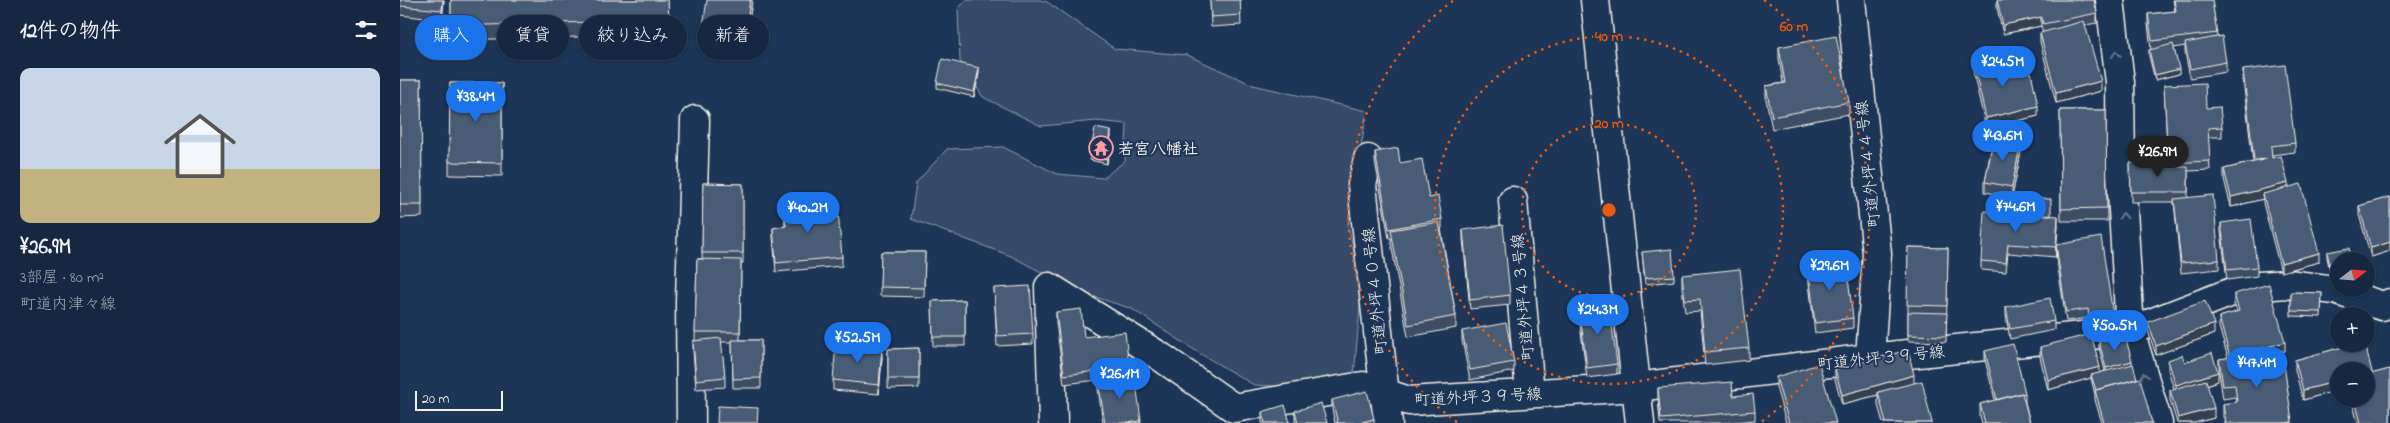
<!DOCTYPE html>
<html lang="ja">
<head>
<meta charset="utf-8">
<style>
	:root { --surface:#162841; --page:#23344c; --text:#f1f3f6; --muted:#9ea6b1; --line:#35445a; --accent:#1a73e8 }
	body { margin:0; font-family:"Indie Flower","Klee One",sans-serif; background:var(--page); color:var(--text); height:100vh; display:flex; flex-direction:column; font-size:19px; white-space:nowrap }
	* { box-sizing:border-box; margin:0 }
	p { font-size:16px; color:var(--muted) }
	.icon { flex:none; width:28px; height:28px; fill:none; stroke:currentColor; stroke-width:2; stroke-linecap:round; stroke-linejoin:round }
	.map { position:relative; flex:1; overflow:hidden }
	.drawer { display:flex; flex-direction:column; background:var(--surface); width:400px }
	.drawer>* { flex:none }
	.banner { position:absolute; left:15px; top:15px; width:475px; height:45px; display:flex; gap:10px }
	.needle { width:32px; rotate:73deg }
	.tools { position:absolute; left:1930px; top:252px; display:grid; gap:10px }
	.tools a { display:grid; place-items:center; width:45px; height:45px; border-radius:50%; background:var(--surface); box-shadow:0 1px 4px #0004,0 0 0 1px var(--line); font-size:25px }
	.scale { position:absolute; left:15px; bottom:12px; width:88px; box-sizing:border-box; padding-left:5px; border:2px solid #f4f1e8; border-top:0; font-size:14px; line-height:18px; white-space:nowrap; color:#f4f1e8; -webkit-text-stroke:4px #1d3557; paint-order:stroke }
	.price { position:absolute; translate:-50% -42px; padding:0 11px; border-radius:18px; background:var(--accent); color:#fff; font-size:16px; line-height:32px; filter:drop-shadow(0 1px 2px #0008) }
	.price::after { content:''; position:absolute; left:50%; top:30px; width:15px; height:11px; margin-left:-8px; background:inherit; clip-path:polygon(0 0,100% 0,50% 100%) }
	.price.current { background:#222; color:#fff }
	ul { padding:0; list-style:none }
	li { display:grid; align-content:center; gap:10px; height:265px; padding:0 20px }
	li+li { border-top:1px solid var(--line) }
	li span { display:grid; place-items:center; height:155px; border-radius:10px; color:#555 }
	li>.icon { margin-inline-start:auto }
	span .icon { width:90px; height:90px; fill:#fffc; stroke-width:1 }
	li b { font-size:21px }
	h2 { display:flex; justify-content:space-between; align-items:center; height:60px; padding:0 20px; font-size:21px }
	.tag { padding:0 18px; border-radius:22px; background:var(--surface); box-shadow:0 1px 4px #0004,0 0 0 1px var(--line); font-size:18px; line-height:45px }
	.tag.current { background:var(--accent); color:#fff }
	main { display:flex; flex:1; min-height:0 }
	.map>svg:first-child { display:block }
</style>
</head>
<body>
<main>
<section class="drawer">
<h2>12件の物件<svg class="icon" aria-label="filters" viewBox="0 0 24 24"><path d="M4 7h16M4 17h16"/><circle cx="9" cy="7" r="2"/><circle cx="15" cy="17" r="2"/></svg></h2>
<ul>
<li><span style="background:linear-gradient(#c9d6e8 65%,#c2b280 0)"><svg class="icon" aria-label="home" viewBox="0 0 24 24"><path d="M3 11l9-7 9 7M6 9v11h12V9"/></svg></span><div><b>¥26.9M</b><p>3部屋 · 80 m²</p><p>町道内津々線</p></div></li>
</ul>
</section>
<div class="map">
<svg width="1990" height="423" viewBox="0 0 1990 423">
	<rect width="100%" height="100%" fill="#1d3557"/>
	<filter id="ink" filterUnits="userSpaceOnUse"><feTurbulence type="fractalNoise" baseFrequency=".02" numOctaves="2"/><feDisplacementMap in="SourceGraphic" scale="10" xChannelSelector="R" yChannelSelector="G"/><feConvolveMatrix kernelMatrix="1 2 1 2 8 2 1 2 1" color-interpolation-filters="sRGB"/></filter>
	<g filter="url(#ink)">
		<path fill="#354a67" stroke="#949ea8" d="M566,0H640L647,2L715,49L787,55L853,85L967,111L948,225L962,285L954,375L906,388L854,385L799,353L732,309L677,291L611,256L511,219L516,183L547,149L603,147L657,174L703,178L725,161L727,124L696,121L641,126L583,97L560,61L558,9Z"/>
		<g fill="none" stroke-linecap="round" stroke-linejoin="round">
			<g stroke="#f4f1e8" stroke-width="31">
				<path id="street" d="M1195,0L1240,423
					M1451,0L1477,254L1470,358
					M968,159L962,185L988,423
					M1113,201L1130,393
					M649,287L761,357L834,408L963,386L1009,401L1237,387L1470,358L1730,331L1845,287L1887,284L1935,290L1982,306L1990,303
					M649,287L653,423
					M291,423L290,302L295,120"/>
			</g>
			<g stroke="#f4f1e8" stroke-width="31">
				<path id="secondary" d="M1710,0L1720,82L1721,175L1730,331L1758,423"/>
			</g>
			<use href="#street" stroke="#1d3557" stroke-width="28"/>
			<use href="#secondary" stroke="#1d3557" stroke-width="28"/>
		</g>
		<path fill="#3e4e64" stroke="#f4f1e8" d="M0,0H44L42,20L0,15Z
			M51,0H268L269,35L51,40Z
			M352,0L345,51L302,45V32Z
			M810,0H840L841,25L811,27Z
			M1597,0H1694L1697,13V23L1685,25L1701,91L1656,103L1640,42V33L1643,32L1641,26L1603,34L1597,8Z
			M1773,0H1812L1817,37L1826,62V72L1790,78L1785,52V46L1774,48L1779,74L1755,80L1749,56V50H1751L1748,24V14L1775,11Z
			M1379,47L1449,102V114L1372,129L1366,99V86L1383,83L1379,59Z
			M1573,62L1608,77L1638,116L1607,123L1608,140L1621,152L1612,197L1585,192V182L1592,144H1590V127L1586,128L1573,72Z
			M1843,70L1895,143V152L1872,155V158L1888,187L1919,262L1881,272L1863,203V199L1831,207L1824,179V169L1853,162L1843,80Z
			M579,73L574,97L537,88V83Z
			M0,80H21L22,217L0,218Z
			M50,83H102V176L49,175Z
			M1764,85L1806,108L1822,127V137H1808L1810,170L1788,171V197L1819,260V269L1781,273L1774,202H1731L1730,163L1758,167H1768Z
			M1660,110H1706L1707,221H1661Z
			M711,136L707,164L690,160V155Z
			M975,152L1000,163L1029,198L1042,219V228L1041,229L1056,316V328L1008,337L991,243V238H989L975,161Z
			M303,183L343,184V263H341L340,340H361V388H333L332,342H321L325,377V387L296,389L293,350V341L295,340L297,259H302Z
			M1990,197V251L1971,257L1959,215V206Z
			M384,206L428,212L442,257V266L376,272L373,237V228L385,226Z
			M1651,216L1658,226L1656,245L1713,315V324L1689,328L1688,318L1666,321L1656,254V245V257L1608,253L1606,272L1581,270V261Z
			M1821,223L1857,267V276L1827,280L1821,232Z
			M1063,230L1110,295V305L1070,309L1063,239Z
			M1508,247L1548,248L1546,342L1508,341Z
			M481,252H525L524,297L480,296Z
			M1242,252L1274,276V281L1245,284Z
			M1927,252L1939,261V280L1932,282L1927,257Z
			M1408,265L1453,318V328L1415,333L1408,275Z
			M1282,275L1349,348V360L1305,365L1300,311L1285,312L1282,287Z
			M594,288L633,334V344L597,346Z
			M1891,292L1922,293L1921,317L1891,316Z
			M1834,294L1885,351L1882,352L1892,423H1824L1823,416V404L1836,402L1835,397L1823,399L1819,372V359L1828,358L1819,327V317L1837,312L1834,304Z
			M565,300V346H533L532,301Z
			M1179,307L1217,364V374L1187,378L1179,317Z
			M1606,307L1654,321V330L1610,339L1606,316Z
			M656,312L684,337L729,367V375L741,423H703L698,389V380L664,384L656,322Z
			M1748,322L1814,334L1756,355L1748,331Z
			M1062,331L1114,362V371L1070,380L1062,340Z
			M1699,342L1732,364L1752,423H1702L1695,400V395L1691,378L1648,390L1640,357V347L1700,373L1705,371L1699,348Z
			M1954,344H1965L1972,374L1990,369V423H1958L1951,399H1966V371H1939V390L1903,400L1895,370V360Z
			M519,348V388L488,389V349Z
			M1585,351L1625,402L1630,423H1582L1580,417V404L1595,400L1585,360Z
			M482,357L479,394L433,390V380Z
			M1768,360L1785,362L1818,381L1807,385L1814,418L1794,423H1777L1770,400V390L1774,389L1768,370Z
			M1435,369L1514,383L1532,423H1483L1478,405V395L1442,404L1435,379Z
			M1376,377L1436,423H1386L1376,387Z
			M1258,388L1333,396L1355,411V420L1324,423H1260L1258,398Z
			M932,400L974,423H935L932,409Z
			M895,411L927,423H895Z
			M862,412L890,423H862Z"/>
		<path fill="#324051" stroke="#f4f1e8" d="M43,0H44L42,20V10Z
			M350,0H352L345,51V38Z
			M1641,17V26L1603,34V25Z
			M579,68V73L574,97V92Z
			M1779,69V74L1755,80V75Z
			M1701,81V91L1656,103V93Z
			M1638,106V116L1586,128V118Z
			M711,131V136L707,164V159Z
			M1621,142V152L1612,197V187Z
			M1888,183V193L1863,194V199L1831,207V197Z
			M1658,216V226L1656,257V247Z
			M1990,242V251L1971,257V248Z
			M1919,253V262L1881,272V263Z
			M1814,324V334L1756,355V346Z
			M1885,342V351L1830,367V357Z
			M482,348V357L479,394V385Z
			M1732,361V367L1706,373V368Z
			M1700,367V376L1691,375V378L1648,390V380Z
			M1818,372V381L1776,395V385Z
			M1514,375V385L1478,392V395L1442,404V395Z
			M1939,381V390L1903,400V390Z
			M1625,393V402L1597,409V400Z
			M1814,408V418L1794,423H1778V418Z
			M974,419V423H958Z"/>
		<path fill="#485b74" stroke="#f4f1e8" d="M0,0H43L42,10L0,6Z
			M51,0H268L269,20L51,26Z
			M307,0H350L345,38L302,32Z
			M810,0H840L841,15L811,17Z
			M1597,0H1694L1697,13L1643,24L1641,17L1603,25Z
			M1774,0H1812L1817,33L1752,41L1748,14L1776,11Z
			M1684,21L1701,81L1656,93L1640,33Z
			M1436,36L1449,102L1372,117L1366,86L1385,83L1379,47Z
			M1822,36L1826,62L1790,69L1785,43Z
			M1773,44L1779,69L1755,75L1749,50Z
			M1603,55L1608,77L1631,72L1638,106L1586,118L1573,62Z
			M542,59L579,68L574,92L537,83Z
			M1885,65L1895,143L1871,146L1872,158L1881,156L1888,183L1831,197L1824,169L1867,159L1854,160L1843,70Z
			M0,80H21L22,205H0Z
			M50,83H102V163L49,162Z
			M1805,83L1806,108L1820,107L1822,127L1808,128L1810,161L1768,163L1764,85Z
			M1660,110H1706L1707,208L1661,209Z
			M1590,122H1607L1608,139L1594,137L1593,139H1590Z
			M695,128L711,131L707,159L690,155Z
			M1594,137L1621,142L1612,187L1585,182Z
			M998,148L1000,163L1022,159L1029,198L1038,196L1042,219L989,229L975,152Z
			M1730,163H1758V167H1788V192H1731Z
			M303,183L343,184V253H302Z
			M1901,184L1919,253L1881,263L1863,194Z
			M1813,195L1819,260L1781,263L1774,199Z
			M1990,197V242L1971,248L1959,206Z
			M1614,198L1651,199V216L1613,213Z
			M427,202L428,212L438,211L442,257L376,263L373,228L386,226L384,206Z
			M1584,211L1658,216L1656,247L1608,244L1606,263L1581,261Z
			M1851,219L1857,267L1827,270L1821,223Z
			M1039,222L1056,316L1008,325L991,230Z
			M1103,225L1110,295L1070,300L1063,230Z
			M1701,237L1713,315L1689,319L1688,309L1666,312L1656,245Z
			M1508,247L1548,248L1547,306L1507,305Z
			M1949,248L1951,261H1939V275L1932,276L1927,252Z
			M1272,249L1274,276L1245,278L1242,252Z
			M481,252H525L524,288L480,287Z
			M297,259L341,260L340,332H295Z
			M1446,261L1453,318L1415,323L1408,265Z
			M1340,269L1349,348L1305,352L1300,299L1285,300L1282,275Z
			M1869,284L1885,342L1830,357L1819,317L1839,311L1834,294Z
			M630,286L633,334L597,336L594,288Z
			M1891,292L1922,293L1921,312L1891,311Z
			M1650,298L1654,321L1610,329L1606,307Z
			M565,300V337H533L532,301Z
			M1805,301L1814,324L1756,346L1748,322Z
			M1209,303L1217,364L1187,368L1179,307Z
			M681,309L684,337L725,332L729,367L664,375L656,312Z
			M1508,312L1547,313L1546,336L1508,335Z
			M1106,323L1114,362L1070,370L1062,331Z
			M1691,334L1700,367L1648,380L1640,347Z
			M1725,336L1732,361L1706,368L1699,342Z
			M321,338L325,377L296,380L293,341Z
			M332,340H361V378L333,379Z
			M436,343L482,348L479,385L433,380Z
			M1613,344L1625,393L1622,394V393L1597,400L1585,351Z
			M1954,344H1965L1972,372L1966,373V371H1939V381L1903,390L1895,360Z
			M519,348V379H488V349Z
			M1508,350L1514,375L1442,395L1435,369Z
			M1882,350L1892,422L1883,423H1826L1823,404L1837,402L1835,385L1823,386L1819,359Z
			M1812,353L1818,372L1776,385L1768,360L1782,355L1785,362Z
			M1419,364L1436,423H1389L1376,377Z
			M1733,364L1737,379L1696,390L1691,375Z
			M1990,369V423H1961L1955,399H1966V375Z
			M735,375L741,421L727,423H705L698,380Z
			M1740,378L1752,423H1704L1695,390Z
			M1806,380L1814,408L1778,418L1770,390Z
			M1522,381L1532,423H1486L1478,392Z
			M1332,382L1333,396L1353,394L1355,411L1261,419L1258,388Z
			M967,391L974,419L958,423H938L932,400Z
			M1622,393L1630,423H1585L1580,404Z
			M921,403L927,423H898L895,411Z
			M885,405L890,423H865L862,412Z
			M318,406L358,408L357,423H317Z"/>
		<defs><path id="oneway-chevron" d="M-2-3.5L2.5 0L-2 3.5" fill="none" stroke-width="1.6" stroke-linecap="round" stroke-linejoin="round" transform="scale(1.25)"/></defs>
		<g stroke="#68778a">
			<use href="#oneway-chevron" transform="translate(1716 54) rotate(-97)"/>
			<use href="#oneway-chevron" transform="translate(1723 216) rotate(-93)"/>
			<use href="#oneway-chevron" transform="translate(1744 376) rotate(-107)"/>
		</g>
	</g>
	<g fill="none" stroke="#e8590c" stroke-width="2.5" stroke-dasharray="2.5 5">
		<circle cx="1209" cy="210" r="87"/>
		<circle cx="1209" cy="210" r="174"/>
		<path d="M1057 422A261 261 0 0 1 1054 0M1364 0A261 261 0 0 1 1361 422"/>
	</g>
	<defs>
		<g id="temple-ring" transform="scale(1.25)"><circle r="9.5" fill="#1d3557" stroke="#ff9aa2" stroke-width="1.5"/><path d="M0-6L5-2H3V0L6.5 2.5H4V6H1.5V3h-3V6H-4V2.5H-6.5L-3 0V-2H-5Z" fill="#ff9aa2"/></g>
	</defs>
	<g fill-rule="evenodd">
		<use href="#temple-ring" x="701" y="148"/>
	</g>
	<g text-anchor="middle" stroke-width="4" stroke-linejoin="round" paint-order="stroke">
		<g font-size="16" font-weight="bold" fill="#f4f1e8" stroke="#1d3557" text-anchor="start">
			<text x="718" y="154">若宮八幡社</text>
		</g>
		<g font-size="16" fill="#f4f1e8" stroke="#1d3557">
			<text transform="translate(1467 164) rotate(-96)" y="6">町道外坪４４号線</text>
			<text transform="translate(974 291) rotate(-96)" y="6">町道外坪４０号線</text>
			<text transform="translate(1122 297) rotate(-95)" y="6">町道外坪４３号線</text>
			<text transform="translate(1481 357) rotate(-6)" y="6">町道外坪３９号線</text>
			<text transform="translate(1078 396) rotate(-3)" y="6">町道外坪３９号線</text>
		</g>
	</g>
	<circle cx="1209" cy="210" r="8" fill="#e8590c" stroke="#1d3557" stroke-width="2.5"/>
	<g font-size="15" text-anchor="middle" font-weight="bold" fill="#e8590c" stroke="#1d3557" stroke-width="4" stroke-linejoin="round" paint-order="stroke">
		<text x="1394" y="31">60 m</text>
		<text x="1209" y="41">40 m</text>
		<text x="1209" y="128">20 m</text>
	</g>
</svg>
<div class="tools">
<a><svg class="needle" viewBox="-14 -14 28 28"><path d="M0-13l5 13h-10z" fill="#e53935"/><path d="M0 13l5-13h-10z" fill="#9ea6b1"/></svg></a>
<a>+</a>
<a>−</a>
</div>
<div class="scale">20 m</div>
<b class="price" style="left:1603px;top:88px">¥24.5M</b>
<b class="price" style="left:76px;top:123px">¥38.4M</b>
<b class="price" style="left:1603px;top:162px">¥43.6M</b>
<b class="price current" style="left:1758px;top:178px">¥26.9M</b>
<b class="price" style="left:1616px;top:233px">¥74.6M</b>
<b class="price" style="left:408px;top:234px">¥40.2M</b>
<b class="price" style="left:1430px;top:292px">¥29.6M</b>
<b class="price" style="left:1198px;top:336px">¥24.3M</b>
<b class="price" style="left:1715px;top:352px">¥50.5M</b>
<b class="price" style="left:458px;top:364px">¥52.5M</b>
<b class="price" style="left:1857px;top:389px">¥47.4M</b>
<b class="price" style="left:720px;top:400px">¥26.1M</b>
<div class="banner">
<a class="tag current">購入</a>
<a class="tag">賃貸</a>
<a class="tag">絞り込み</a>
<a class="tag">新着</a>
</div>
</div>
</main>
</body>
</html>
